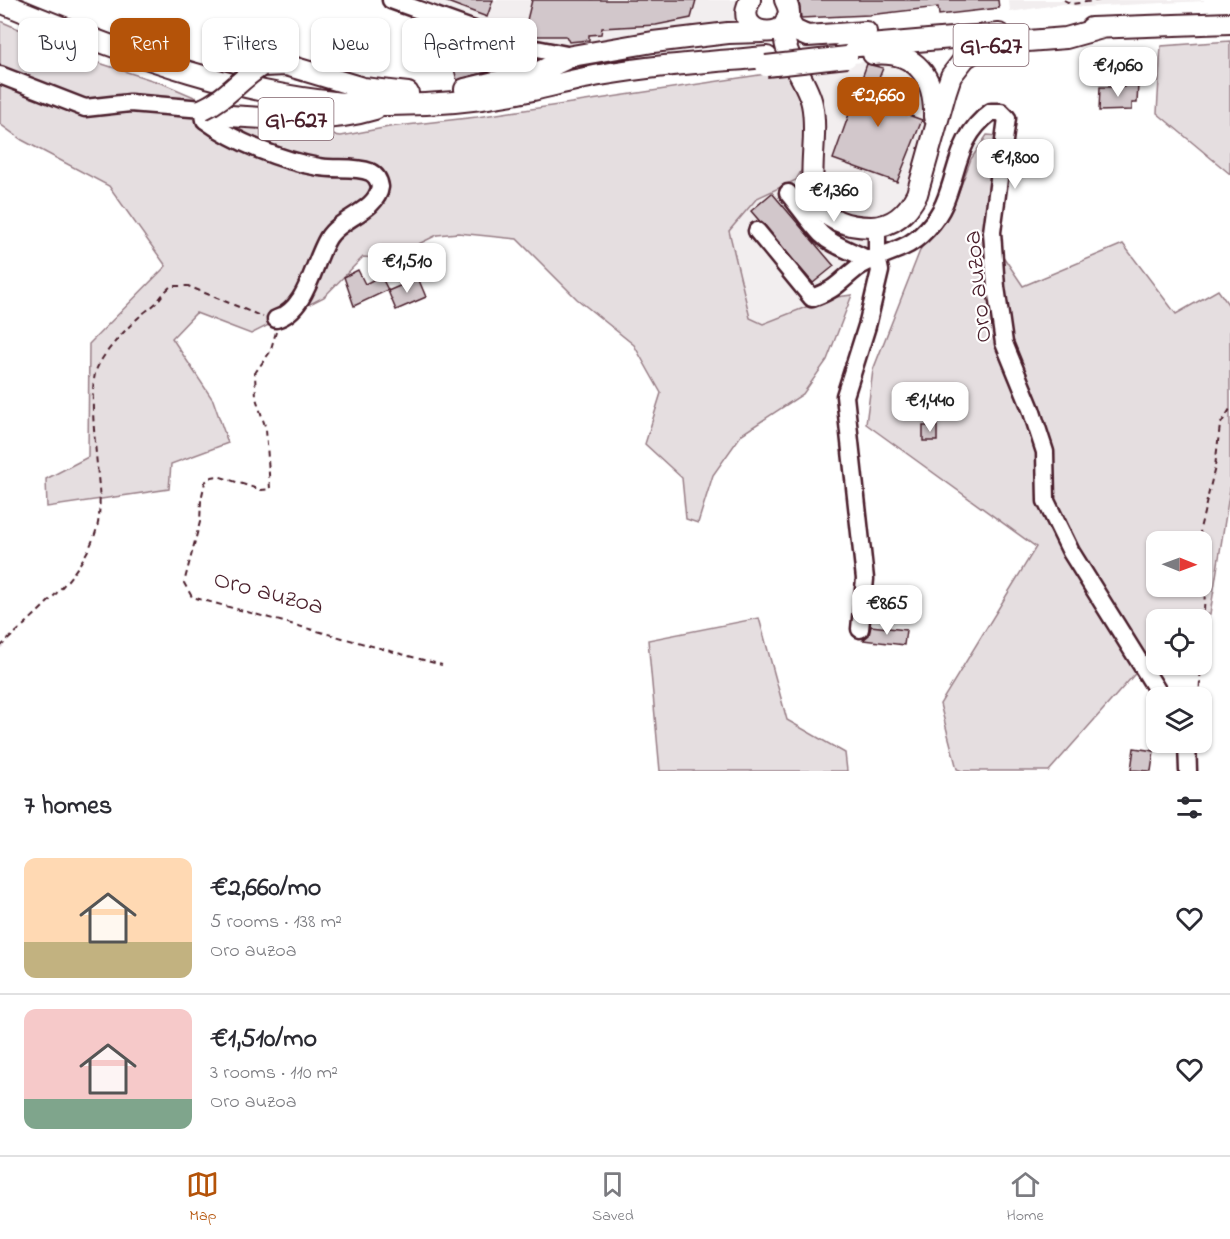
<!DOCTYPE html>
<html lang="en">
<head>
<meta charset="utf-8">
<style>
	:root { --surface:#fff; --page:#f7f7f7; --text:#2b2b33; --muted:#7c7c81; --line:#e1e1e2; --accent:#b45309 }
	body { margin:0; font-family:"Indie Flower",sans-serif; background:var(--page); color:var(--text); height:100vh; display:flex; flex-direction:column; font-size:22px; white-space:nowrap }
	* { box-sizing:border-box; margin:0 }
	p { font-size:20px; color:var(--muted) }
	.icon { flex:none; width:33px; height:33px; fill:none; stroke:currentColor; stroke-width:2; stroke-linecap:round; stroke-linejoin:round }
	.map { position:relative; height:771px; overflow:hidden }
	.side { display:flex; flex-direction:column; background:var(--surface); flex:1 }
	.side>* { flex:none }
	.banner { position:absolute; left:18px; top:18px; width:600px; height:54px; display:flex; gap:12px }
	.needle { width:39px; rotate:91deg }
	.controls { position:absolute; left:1146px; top:531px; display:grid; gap:12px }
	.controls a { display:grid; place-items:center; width:66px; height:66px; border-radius:12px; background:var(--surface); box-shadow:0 2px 4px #0004; font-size:30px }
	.price { position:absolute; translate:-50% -51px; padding:0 14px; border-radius:12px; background:#fff; color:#222; font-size:20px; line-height:39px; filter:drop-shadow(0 2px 3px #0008) }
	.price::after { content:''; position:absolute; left:50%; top:36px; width:18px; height:14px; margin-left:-9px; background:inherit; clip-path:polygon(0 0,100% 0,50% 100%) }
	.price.current { background:var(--accent); color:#fff }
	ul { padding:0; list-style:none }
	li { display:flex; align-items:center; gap:18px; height:150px; padding:0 24px }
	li+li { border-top:2px solid var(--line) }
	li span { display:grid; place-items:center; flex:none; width:168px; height:120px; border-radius:12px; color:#555 }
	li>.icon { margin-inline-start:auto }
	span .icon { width:72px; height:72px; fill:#fffc; stroke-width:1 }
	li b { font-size:26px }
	h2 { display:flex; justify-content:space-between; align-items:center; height:72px; padding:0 24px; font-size:26px }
	.pill { padding:0 21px; border-radius:12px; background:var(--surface); box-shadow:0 2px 4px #0004; font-size:21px; line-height:54px }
	.pill.current { background:var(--accent); color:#fff }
	.tab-bar { display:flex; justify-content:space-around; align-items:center; height:84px; border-top:2px solid var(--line); background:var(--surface); font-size:16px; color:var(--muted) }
	.tab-bar a { display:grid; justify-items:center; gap:3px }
	.tab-bar .current { color:var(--accent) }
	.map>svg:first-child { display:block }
</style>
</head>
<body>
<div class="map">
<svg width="1230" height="771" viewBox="0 0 1230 771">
	<rect width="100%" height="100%" fill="#fff"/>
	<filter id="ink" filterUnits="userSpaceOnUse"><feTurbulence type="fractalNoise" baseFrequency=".0167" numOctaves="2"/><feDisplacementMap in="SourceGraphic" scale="12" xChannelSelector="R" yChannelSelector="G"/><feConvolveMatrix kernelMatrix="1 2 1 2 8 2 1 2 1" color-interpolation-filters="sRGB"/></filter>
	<g filter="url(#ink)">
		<path fill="#f2eeef" d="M420,0H747L759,35L642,51L537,45Z
			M1009,0H1204V1L1083,7L1063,4L1010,12Z
			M889,59L912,70L931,104L911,191L895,215L891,237L873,247L829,298L763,324L750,319L729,231L757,198L796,180L792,70Z"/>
		<path fill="#e5dee0" stroke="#987e86" stroke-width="1.5" fill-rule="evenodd" d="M0,21L93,61L164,84L264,127L341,136L389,127L477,117L792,70L802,92L807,133L802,169L796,180L757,198L729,231L750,318L763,324L829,298L852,295L827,360L803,394L742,434L713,475L698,523L686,519L682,478L645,444L661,393L634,345L577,299L517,239L458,233L437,235L388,259L363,257L324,297L251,334L196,313L172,338L213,400L228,443L171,464L169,489L47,507L46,479L88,457L89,344L166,266L109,186L22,140L0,124Z
			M1230,41V174L1157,113L1161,46Z
			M987,135L998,136L986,231L1023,286L1123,244L1176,314L1218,290L1230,307V489L1210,614L1188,615L1184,619L1156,620V650L1049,771H962L957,769L940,704L1036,547L866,424L873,370L921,248L956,199L971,159ZM1156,542H1202V586H1156Z
			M759,618L787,720L845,753L847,771H660L648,640Z"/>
		<path fill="#d2c7cb" stroke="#4a1f2b" stroke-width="1.5" d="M442,0H493L487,17Z
			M532,0H696L691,18L656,25L602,28L601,34L589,35V40L569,42L566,36H523Z
			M799,0H998L999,8L939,15L938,7L869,15L801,18Z
			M483,45L491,71L457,80L452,62L426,69L422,55L440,51L441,54L447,55Z
			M867,64L883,68L879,78L911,89L903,113L922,120L897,182L833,159Z
			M1124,84H1138L1137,103H1132V110L1099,111L1100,87H1124Z
			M772,193L834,266L813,283L751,211Z
			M358,270L365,284L381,276L388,290L354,306L344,277Z
			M418,278L426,297L396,310L388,291Z
			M923,426H937V441H923Z
			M871,626L906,630L904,645L863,640L869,635Z
			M1134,748L1154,751L1151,771L1131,770Z"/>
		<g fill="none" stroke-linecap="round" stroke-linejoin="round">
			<g stroke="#4a1f2b" stroke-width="21">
				<path id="minor" d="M391,0L516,45L572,56
					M0,75L85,108L130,103L203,109L205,120C235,142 282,161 319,167C335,170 355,166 370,172C376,175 379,180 380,187C377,211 340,218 328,238C313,263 307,310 276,319
					M788,193C799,206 809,222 821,234C834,247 854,251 870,261
					M757,231L812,298C837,289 838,283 857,268C872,258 888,254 903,247C920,240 937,220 944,204C959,169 957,137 991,112H1001L1007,118L992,232L996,287L1004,343L1031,409L1045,452L1046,501L1071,552L1162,698
					M860,629L865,579L845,396L867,326L880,271L877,257V227
					M1187,742L1188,771"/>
			</g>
			<g stroke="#4a1f2b" stroke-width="24">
				<path id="major" d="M750,0C729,42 807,42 785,0
					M0,2C120,52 257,105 389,105C437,105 486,100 533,90C555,85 577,79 600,75C655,65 711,62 767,57
					M787,18L794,30L807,36L866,32
					M785,23C785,29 784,35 785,41C787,59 808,83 812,104C823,155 784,225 871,227C893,227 908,212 917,194L946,91L951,76L965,58L979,49L991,44L1066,38L1102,28
					M1091,28L1230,23
					M846,47L999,34
					M873,54C916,50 935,77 934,117
					M261,66L286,65L363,88L408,93
					M465,89L541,71L572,56L653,42L728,33L762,32
					M203,109L214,115C268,118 323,125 375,109"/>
			</g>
			<path stroke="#4a1f2b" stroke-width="2" stroke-dasharray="6 4.5" stroke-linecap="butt" d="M1064,0L1071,4L1101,0
				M276,332L270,352L255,373L256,398L266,429L270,489L261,490L218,476L212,477L205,482L201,500L200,522L184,583L192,597L442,665
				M0,647C33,616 77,581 94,537C103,514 99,489 97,465C95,442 90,396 95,374C98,358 126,329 139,317C144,312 151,308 156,303C161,297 165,291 171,286H188L263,317
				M1202,652L1205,590L1200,529L1215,467L1220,425L1230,409
				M1199,698L1201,664"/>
			<use href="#minor" stroke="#fff" stroke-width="16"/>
			<use href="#major" stroke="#fff" stroke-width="20"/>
			<g stroke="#4a1f2b" stroke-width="24" stroke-linecap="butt">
				<path id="major-bridge" d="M766,66L847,57
					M203,109C226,99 240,79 261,66"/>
			</g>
			<use href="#major-bridge" stroke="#fff" stroke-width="20"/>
		</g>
	</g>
	<g text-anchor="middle" stroke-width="4.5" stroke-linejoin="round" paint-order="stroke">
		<g fill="#fff" stroke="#80626b" stroke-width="1.5">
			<rect x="953.5" y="24" width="75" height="42" rx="4.5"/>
			<rect x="258.5" y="98" width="75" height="42" rx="4.5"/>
		</g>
		<g font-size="24" font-weight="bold" fill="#4a1f2b">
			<text x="991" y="53">GI-627</text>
			<text x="296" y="127">GI-627</text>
		</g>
		<g font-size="26" fill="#4a1f2b" stroke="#fff">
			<text transform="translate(976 287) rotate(-96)" y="9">Oro auzoa</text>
			<text transform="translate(269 591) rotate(15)" y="9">Oro auzoa</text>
		</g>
	</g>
</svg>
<div class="controls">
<a><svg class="needle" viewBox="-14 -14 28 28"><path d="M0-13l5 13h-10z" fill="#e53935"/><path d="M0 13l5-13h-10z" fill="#7c7c81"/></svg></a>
<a><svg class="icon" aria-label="locate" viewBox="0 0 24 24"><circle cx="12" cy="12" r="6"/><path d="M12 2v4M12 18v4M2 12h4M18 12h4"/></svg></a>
<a><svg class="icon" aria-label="layers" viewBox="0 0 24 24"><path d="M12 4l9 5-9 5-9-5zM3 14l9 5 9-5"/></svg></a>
</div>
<b class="price" style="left:1118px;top:98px">€1,060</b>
<b class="price current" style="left:878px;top:128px">€2,660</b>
<b class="price" style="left:1015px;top:190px">€1,800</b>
<b class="price" style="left:834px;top:223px">€1,360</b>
<b class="price" style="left:407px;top:294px">€1,510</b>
<b class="price" style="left:930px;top:433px">€1,440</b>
<b class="price" style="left:887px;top:636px">€865</b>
<div class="banner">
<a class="pill">Buy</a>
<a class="pill current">Rent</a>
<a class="pill">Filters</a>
<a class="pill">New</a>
<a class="pill">Apartment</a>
</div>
</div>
<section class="side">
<h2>7 homes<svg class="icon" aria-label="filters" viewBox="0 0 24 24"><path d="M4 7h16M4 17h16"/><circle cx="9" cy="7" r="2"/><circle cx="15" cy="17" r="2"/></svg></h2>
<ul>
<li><span style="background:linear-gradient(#ffd9b3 70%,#c2b280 0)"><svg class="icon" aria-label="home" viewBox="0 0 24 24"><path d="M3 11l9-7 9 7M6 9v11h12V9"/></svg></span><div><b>€2,660/mo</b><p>5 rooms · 138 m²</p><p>Oro auzoa</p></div><svg class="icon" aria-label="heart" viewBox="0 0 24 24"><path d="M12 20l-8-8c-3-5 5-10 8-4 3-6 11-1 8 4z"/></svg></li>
<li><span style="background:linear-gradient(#f6c9c9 75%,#7fa58c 0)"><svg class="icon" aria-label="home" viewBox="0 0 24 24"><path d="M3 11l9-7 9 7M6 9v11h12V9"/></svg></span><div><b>€1,510/mo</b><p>3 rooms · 110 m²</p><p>Oro auzoa</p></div><svg class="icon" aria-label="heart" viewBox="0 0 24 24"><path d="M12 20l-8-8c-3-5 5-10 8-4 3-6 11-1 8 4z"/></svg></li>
</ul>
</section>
<nav class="tab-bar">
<a class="current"><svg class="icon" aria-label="map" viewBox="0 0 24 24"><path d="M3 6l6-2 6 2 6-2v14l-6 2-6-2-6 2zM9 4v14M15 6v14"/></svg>Map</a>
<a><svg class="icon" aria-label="saved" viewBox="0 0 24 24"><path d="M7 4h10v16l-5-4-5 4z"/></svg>Saved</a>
<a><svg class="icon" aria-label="home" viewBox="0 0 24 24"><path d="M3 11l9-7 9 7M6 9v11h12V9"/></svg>Home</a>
</nav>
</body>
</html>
